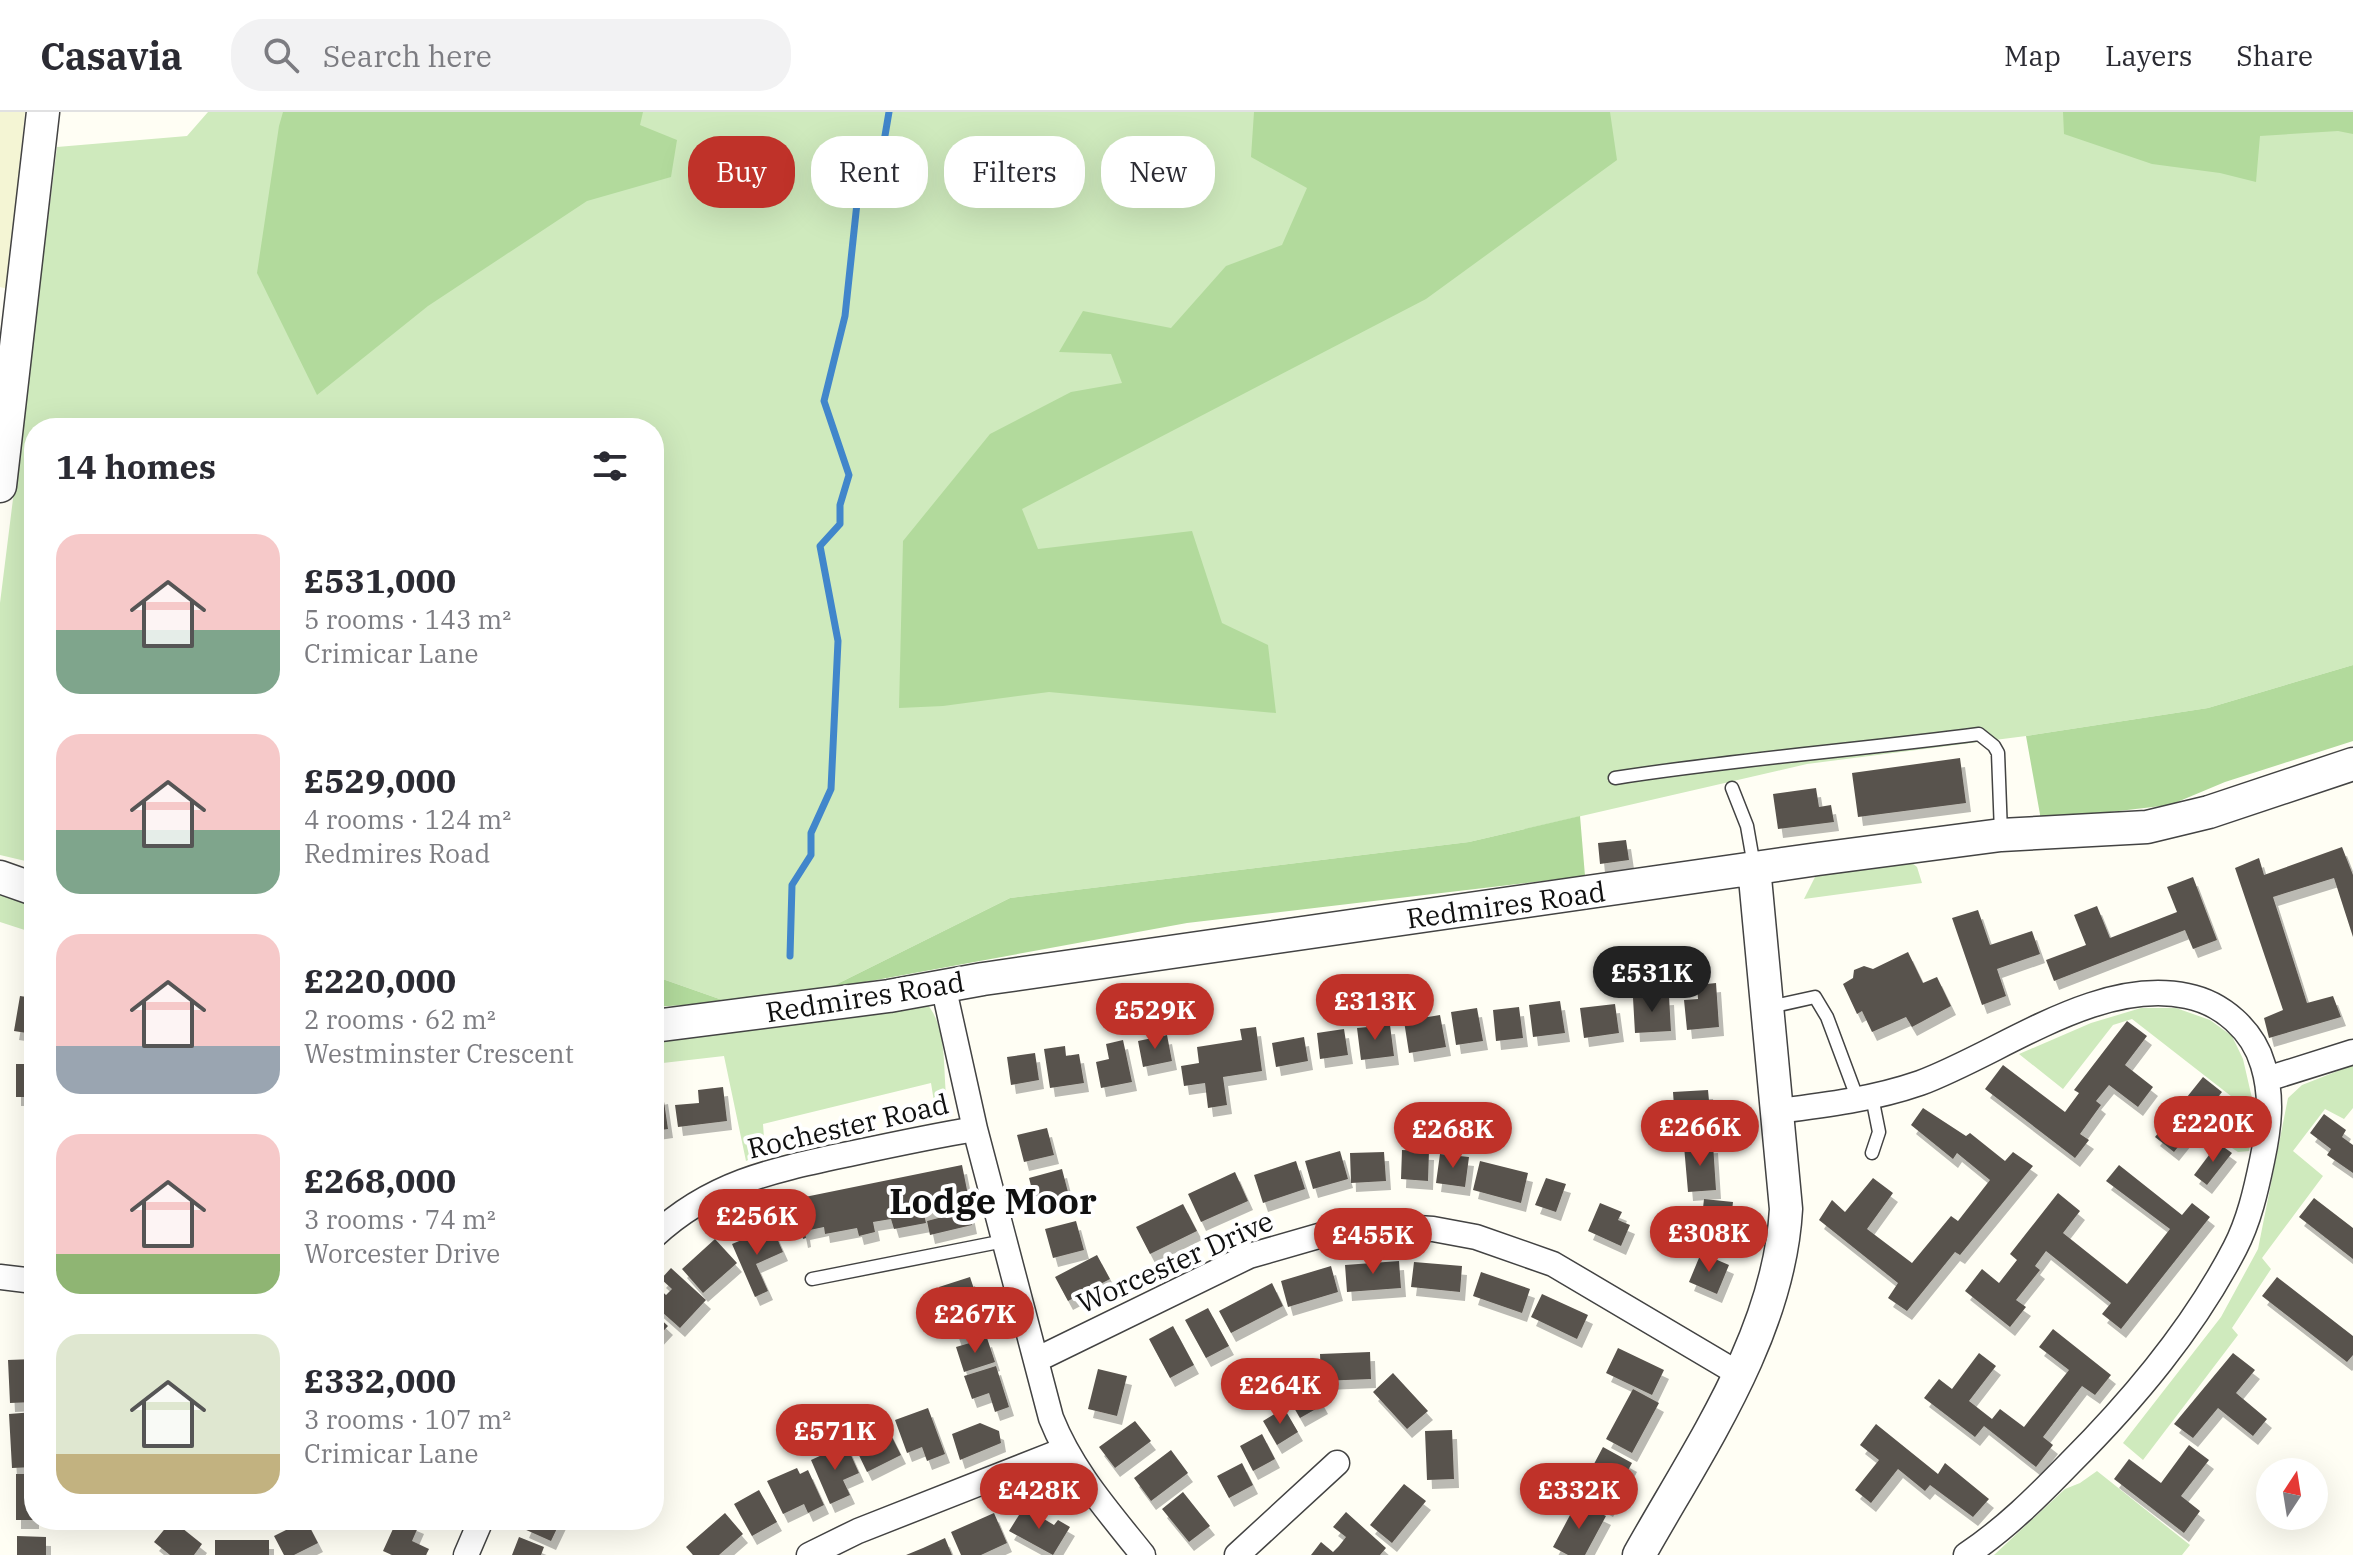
<!DOCTYPE html>
<html lang="en">
<head>
<meta charset="utf-8">
<style>
	:root { --surface:#fff; --page:#f2f2f3; --text:#2b2b33; --muted:#7c7c81; --line:#e1e1e2; --accent:#bf3229 }
	body { margin:0; font-family:"IBM Plex Serif",serif; background:var(--page); color:var(--text); height:100vh; display:flex; flex-direction:column; font-size:30px; white-space:nowrap }
	* { box-sizing:border-box; margin:0 }
	p { font-size:26px; color:var(--muted) }
	.icon { flex:none; width:44px; height:44px; fill:none; stroke:currentColor; stroke-width:2; stroke-linecap:round; stroke-linejoin:round }
	.map { position:relative; flex:1; overflow:hidden }
	.sheet { position:absolute; left:24px; top:306px; width:640px; height:1112px; display:flex; flex-direction:column; background:var(--surface); border-radius:32px; box-shadow:0 8px 32px #0002 }
	.sheet>* { flex:none }
	.guide { position:absolute; left:688px; top:24px; width:760px; height:72px; display:flex; gap:16px }
	.needle { width:52px; rotate:12deg }
	.fabs { position:absolute; left:2256px; top:1346px; display:grid; gap:16px }
	.fabs a { display:grid; place-items:center; width:72px; height:72px; border-radius:50%; background:var(--surface); box-shadow:0 8px 32px #0002; font-size:40px }
	.price { position:absolute; translate:-50% -68px; padding:0 18px; border-radius:28px; background:var(--accent); color:#fff; font-size:26px; line-height:52px; filter:drop-shadow(0 2px 4px #0008) }
	.price::after { content:''; position:absolute; left:50%; top:48px; width:24px; height:18px; margin-left:-12px; background:inherit; clip-path:polygon(0 0,100% 0,50% 100%) }
	.price.active { background:#222; color:#fff }
	ul { padding:0; list-style:none }
	li { display:flex; align-items:center; gap:24px; height:200px; padding:0 32px }
	li span { display:grid; place-items:center; flex:none; width:224px; height:160px; border-radius:24px; color:#555 }
	li>.icon { margin-inline-start:auto }
	span .icon { width:96px; height:96px; fill:#fffc; stroke-width:1 }
	li b { font-size:34px }
	h2 { display:flex; justify-content:space-between; align-items:center; height:96px; padding:0 32px; font-size:34px }
	.chip { padding:0 28px; border-radius:32px; background:var(--surface); box-shadow:0 8px 32px #0002; font-size:28px; line-height:72px }
	.chip.active { background:var(--accent); color:#fff }
	header { display:flex; align-items:center; gap:48px; box-sizing:border-box; height:112px; padding:0 40px; background:var(--surface); border-bottom:2px solid var(--line) }
	header strong { font-size:38px }
	nav { display:flex; gap:44px; margin-inline-start:auto; font-size:28px }
	.search { width:560px; height:72px; background:var(--page); display:flex; align-items:center; gap:20px; box-sizing:border-box; padding:0 28px; border-radius:32px; color:var(--muted); font-size:30px }
	.map>svg:first-child { display:block }
</style>
</head>
<body>
<header>
<strong>Casavia</strong>
<div class="search"><svg class="icon" aria-label="search" viewBox="0 0 24 24"><circle cx="10" cy="10" r="6"/><path d="M15 15l6 6"/></svg>Search here</div>
<nav><a>Map</a><a>Layers</a><a>Share</a></nav>
</header>
<div class="map">
<svg width="2353" height="1443" viewBox="0 0 2353 1443">
	<defs>
		<filter id="shadow"><feDropShadow dx="5" dy="9" stdDeviation="0" flood-color="#0004"/></filter>
	</defs>
	<rect width="100%" height="100%" fill="#fffef4"/>
	<path fill="#f4f5d4" d="M0,0H25L8,177L0,175Z"/>
	<path fill="#cfeabd" d="M208,0H2353V553L2208,596L2026,624L1807,652L1469,730L1010,786L827,877L728,890L654,864V316H34V751L0,743V491L57,35L187,24Z
		M1911,750L1917,755L1922,771L1804,787L1817,761Z
		M0,765L34,777V821L0,810Z
		M923,888C947,910 943,951 946,981L935,996L931,971L763,1012L765,1040L746,1049L724,944L654,952V914Z
		M2141,896H2176L2210,908L2232,924L2243,947L2254,995L2249,1039L2238,1040L2220,1028L2245,995L2132,907L2113,913L2063,977L2019,942L2091,911Z
		M2353,953V996L2344,1007L2325,997L2293,1039L2323,1064L2262,1146L2271,1157L2232,1216L2238,1223L2143,1348L2123,1331L2221,1205L2258,1137L2288,986L2302,973Z
		M2097,1359L2190,1433L2182,1443H1994L2065,1377L2080,1371Z"/>
	<path fill="#b2da9c" d="M283,0H643L640,13L677,28L671,65L587,89L428,194L317,283L257,161L279,14Z
		M1254,0H1610L1617,48L1426,187L1022,397L1038,437L1192,419L1222,511L1268,533L1276,601L1049,580L943,594L899,596L903,429L990,322L1071,280L1122,271L1111,242L1059,240L1083,199L1171,216L1226,154L1282,133L1307,76L1251,45Z
		M2063,0H2353V22L2338,19L2260,24L2256,70L2220,61L2152,52L2064,22Z
		M2353,553V629L2225,670L2170,693L2041,708L2026,624L2208,596Z
		M1580,704L1585,764L1187,811L827,877L1010,786L1469,730Z
		M654,864L728,890L654,895Z"/>
	<g fill="none" stroke-linecap="round" stroke-linejoin="round">
		<path stroke="#4186cb" stroke-width="7" d="M790,844L792,773L811,743V721L831,677L838,529L820,434L840,412V393L849,363L824,289L845,204L857,91L880,53L889,0"/>
	</g>
	<path fill="#59534d" filter="url(#shadow)" d="M1960,646L1966,691L1858,705L1852,661Z
		M1816,676L1819,695L1831,693L1834,710L1778,717L1773,682Z
		M1626,728L1629,748L1600,752L1598,731Z
		M2342,735L2353,763V825L2334,766L2273,785L2307,891L2333,884L2341,905L2269,926L2264,906L2283,898L2235,756L2259,746L2264,763Z
		M2193,765L2217,828L2193,837L2185,818L2054,869L2046,848L2086,833L2074,803L2097,794L2110,826L2177,800L2167,775Z
		M1978,798L1990,833L2032,819L2040,842L1997,857L2006,884L1982,893L1952,806Z
		M1908,840L1923,871L1937,865L1951,894L1912,915L1906,905L1872,920L1862,899L1857,902L1843,872L1853,866L1854,858L1864,854L1873,857Z
		M1716,871L1719,915L1687,918L1684,888L1698,887L1697,873Z
		M20,884L34,886L33,922L14,919Z
		M1669,884L1671,919L1635,921L1633,886Z
		M1560,889L1565,921L1533,925L1529,893Z
		M1615,892L1619,921L1584,926L1580,896Z
		M1519,895L1523,926L1496,929L1493,898Z
		M1477,896L1483,929L1456,933L1451,900Z
		M1440,903L1446,935L1409,941L1404,909Z
		M2127,909L2147,924L2125,953L2153,975L2138,995L2109,973L2096,989L2101,993L2080,1022L2089,1028L2075,1046L1985,977L2003,953L2065,1000L2079,981L2074,978Z
		M1390,913L1394,944L1361,948L1357,916Z
		M1256,915L1262,959L1223,965L1227,993L1208,996L1205,971L1184,974L1181,954L1199,951L1197,935L1242,928L1240,917Z
		M1344,917L1348,943L1320,947L1317,921Z
		M1167,923L1172,949L1143,955L1138,929Z
		M1304,925L1308,949L1276,955L1272,931Z
		M1123,928L1132,970L1101,976L1096,950L1109,947L1106,932Z
		M1065,934L1066,944L1079,942L1084,971L1050,976L1044,937Z
		M1035,941L1039,968L1011,973L1007,945Z
		M16,952H34V985H16Z
		M2203,965L2222,980L2174,1040L2155,1025Z
		M723,975L727,1009L678,1015L675,993L699,991L698,978Z
		M1708,978L1712,1021L1676,1024L1673,980Z
		M663,983L668,1017L654,1019V985Z
		M1923,996L1966,1024L1970,1021L2005,1049L2013,1040L2033,1054L1960,1143L1955,1140L1907,1199L1888,1186L1898,1171L1819,1108L1832,1088L1845,1100L1873,1066L1893,1081L1867,1117L1912,1151L1951,1104L1958,1109L1990,1068L1957,1041L1953,1047L1911,1013Z
		M2324,1002L2346,1018L2342,1025L2353,1033V1061L2327,1043L2331,1037L2310,1021Z
		M26,1003H34V1043H25Z
		M1047,1016L1054,1043L1024,1050L1017,1023Z
		M2218,1031L2232,1041L2207,1073L2194,1063Z
		M1713,1032L1716,1078L1688,1080L1684,1034Z
		M1402,1038L1429,1039L1428,1069L1401,1067Z
		M1340,1039L1348,1067L1313,1077L1305,1049Z
		M1384,1040L1386,1069L1351,1071L1350,1041Z
		M1440,1042L1469,1045L1465,1075L1436,1071Z
		M1296,1049L1305,1077L1263,1091L1254,1063Z
		M1480,1049L1528,1061L1521,1091L1473,1078Z
		M29,1051H34V1084L26,1083Z
		M962,1053L970,1093L924,1102L926,1111L894,1117L891,1107L873,1110L875,1120L859,1124L857,1116L825,1122L824,1115L805,1119L806,1126L803,1127L795,1087Z
		M2119,1053L2182,1103L2192,1091L2210,1105L2121,1217L2102,1202L2111,1191L2046,1139L2035,1154L2040,1158L2016,1188L2026,1195L2010,1215L1965,1179L1982,1157L1999,1171L2017,1148L2010,1142L2058,1081L2080,1099L2063,1121L2127,1172L2170,1117L2106,1069Z
		M1062,1057L1069,1084L1036,1093L1029,1066Z
		M1235,1060L1248,1089L1201,1110L1188,1082Z
		M1546,1066L1566,1072L1556,1100L1535,1093Z
		M2314,1086L2353,1116V1147L2299,1105Z
		M1704,1087L1733,1090L1728,1135L1699,1132Z
		M1600,1091L1622,1100L1618,1108L1630,1113L1621,1134L1588,1119Z
		M1183,1092L1197,1119L1150,1142L1136,1115Z
		M26,1098L34,1099V1137L24,1136Z
		M969,1098L972,1113L930,1123L927,1109Z
		M1076,1109L1084,1138L1053,1146L1045,1117Z
		M772,1115L783,1140L756,1152L768,1179L755,1185L732,1132Z
		M715,1127L737,1151L703,1181L682,1157Z
		M1701,1141L1729,1153L1717,1182L1689,1170Z
		M1097,1143L1110,1167L1068,1189L1055,1165Z
		M1399,1149L1401,1176L1347,1180L1345,1153Z
		M1414,1150L1462,1154L1460,1180L1411,1175Z
		M1331,1154L1338,1180L1288,1195L1281,1169Z
		M671,1156L706,1188L680,1216L654,1193V1178L657,1175L666,1183L672,1177L661,1167Z
		M1481,1160L1530,1177L1522,1201L1473,1184Z
		M970,1165L978,1189L946,1199L939,1175Z
		M2277,1165L2353,1224V1243L2347,1250L2262,1184Z
		M1272,1171L1283,1194L1231,1221L1219,1199Z
		M1542,1182L1588,1203L1577,1227L1531,1205Z
		M977,1193L985,1216L957,1226L949,1203Z
		M1208,1196L1229,1234L1206,1246L1185,1208Z
		M654,1201L668,1214L654,1229Z
		M1173,1214L1194,1253L1170,1266L1149,1227Z
		M2053,1217L2111,1263L2095,1283L2082,1274L2043,1325L2053,1333L2036,1355L1984,1314L1975,1325L1924,1286L1939,1267L1952,1277L1979,1241L1996,1254L1969,1289L1992,1307L2000,1297L2024,1315L2069,1258L2039,1235Z
		M987,1226L995,1250L964,1260L956,1235Z
		M1618,1236L1664,1258L1652,1283L1606,1261Z
		M1370,1240L1371,1267L1321,1269L1320,1242Z
		M2233,1241L2255,1258L2236,1281L2267,1307L2253,1324L2218,1296L2193,1326L2174,1312Z
		M34,1247V1290L10,1291L8,1248Z
		M996,1254L1009,1295L995,1300L989,1281L972,1287L964,1264Z
		M1098,1257L1127,1264L1117,1304L1088,1297Z
		M1393,1261L1428,1299L1407,1317L1373,1280Z
		M1308,1266L1323,1293L1300,1306L1285,1280Z
		M1633,1277L1659,1291L1632,1341L1606,1327Z
		M928,1296L945,1342L927,1349L922,1335L907,1341L895,1308Z
		M1284,1296L1298,1320L1277,1333L1263,1309Z
		M34,1300V1355L12,1356L9,1302Z
		M1135,1309L1151,1329L1115,1356L1099,1335Z
		M980,1311L999,1319L1001,1331L960,1348L952,1322Z
		M1876,1312L1938,1362L1945,1351L1989,1387L1973,1405L1930,1373L1925,1379L1898,1357L1871,1391L1855,1378L1879,1348L1860,1333Z
		M888,1317L901,1343L867,1360L854,1333Z
		M1452,1318L1454,1367L1427,1368L1425,1319Z
		M1262,1322L1275,1347L1253,1359L1240,1334Z
		M846,1332L859,1361L843,1368L850,1383L830,1392L811,1348Z
		M2189,1333L2209,1348L2181,1384L2200,1399L2184,1421L2114,1367L2129,1347L2161,1371Z
		M1603,1335L1632,1351L1608,1396L1579,1380Z
		M1171,1338L1188,1361L1151,1389L1134,1366Z
		M1242,1351L1253,1373L1229,1386L1217,1364Z
		M797,1356L800,1362L808,1358L824,1393L808,1401L804,1392L783,1402L767,1369Z
		M16,1362H34V1408H16Z
		M1404,1372L1426,1389L1392,1431L1370,1413Z
		M759,1378L777,1410L752,1424L734,1392Z
		M1183,1380L1210,1414L1189,1430L1162,1397Z
		M1577,1390L1606,1404L1585,1443H1568L1553,1435Z
		M1024,1395L1054,1413L1058,1408L1070,1415L1053,1443L1009,1419Z
		M1346,1400L1386,1436L1380,1443H1311L1321,1430L1333,1440L1339,1434L1346,1425L1333,1415Z
		M725,1401L743,1422L719,1443H693L686,1435Z
		M994,1401L1007,1431L981,1443H961L951,1420Z
		M172,1408L202,1432L194,1443H170L154,1430Z
		M306,1408L318,1431L294,1443H284L274,1424Z
		M397,1408H407L419,1413L412,1429L429,1437L426,1443H392L383,1439Z
		M528,1408H561L551,1429L524,1417Z
		M17,1424L46,1425V1443H17Z
		M519,1425L544,1435L541,1443H512Z
		M945,1426L952,1443H906L923,1436Z
		M215,1428H269V1443H215Z"/>
	<g fill="none" stroke-linecap="round" stroke-linejoin="round">
		<g stroke="#434343" stroke-width="15">
			<path id="service" d="M1615,666C1736,647 1857,638 1979,622L1994,634L1998,641L2001,721
				M1732,676L1747,714L1754,754
				M1770,895L1815,885L1827,905L1858,988
				M1872,1041L1879,1020L1872,985
				M812,1167L1004,1129"/>
		</g>
		<g stroke="#434343" stroke-width="27">
			<path id="minor" d="M943,873L975,1017L1051,1306C1072,1359 1108,1399 1143,1443
				M2267,967L2353,940
				M1778,999C1826,993 1874,987 1920,971C2001,941 2098,865 2187,884C2222,891 2253,918 2263,953C2273,986 2269,1016 2262,1049C2256,1078 2249,1109 2235,1136C2193,1217 2134,1287 2070,1351C2037,1385 2005,1417 1966,1443
				M654,1124C712,1070 774,1058 849,1042C891,1033 933,1024 975,1017
				M0,1165L34,1169
				M1036,1248L1249,1144L1343,1117L1384,1114L1433,1117L1476,1125L1553,1152L1739,1262
				M466,1443L481,1408
				M809,1443L858,1419L1064,1338
				M1237,1443L1337,1351"/>
		</g>
		<g stroke="#434343" stroke-width="35">
			<path id="tertiary" d="M0,374L43,0
				M0,765L34,777
				M654,914L889,884L983,867L1818,747L2001,723L2147,715L2209,700L2353,652
				M1639,1443C1699,1336 1779,1223 1786,1097L1754,755"/>
		</g>
		<use href="#service" stroke="#fff" stroke-width="12"/>
		<use href="#minor" stroke="#fff" stroke-width="24"/>
		<use href="#tertiary" stroke="#fff" stroke-width="32"/>
	</g>
	<g text-anchor="middle" stroke-width="8" stroke-linejoin="round" paint-order="stroke">
		<g font-size="28" fill="#101010" stroke="#fff">
			<text transform="translate(1506 793) rotate(-8)" y="10">Redmires Road</text>
			<text transform="translate(865 885) rotate(-9)" y="10">Redmires Road</text>
			<text transform="translate(848 1014) rotate(-13)" y="10">Rochester Road</text>
			<text transform="translate(1175 1150) rotate(-24)" y="10">Worcester Drive</text>
		</g>
		<g font-size="36" font-weight="bold" fill="#101010" stroke="#fff">
			<text x="993" y="1102">Lodge Moor</text>
		</g>
	</g>
</svg>
<div class="fabs">
<a><svg class="needle" viewBox="-14 -14 28 28"><path d="M0-13l5 13h-10z" fill="#e53935"/><path d="M0 13l5-13h-10z" fill="#7c7c81"/></svg></a>
</div>
<b class="price active" style="left:1652px;top:902px">£531K</b>
<b class="price" style="left:1375px;top:930px">£313K</b>
<b class="price" style="left:1155px;top:939px">£529K</b>
<b class="price" style="left:2213px;top:1052px">£220K</b>
<b class="price" style="left:1700px;top:1056px">£266K</b>
<b class="price" style="left:1453px;top:1058px">£268K</b>
<b class="price" style="left:757px;top:1145px">£256K</b>
<b class="price" style="left:1709px;top:1162px">£308K</b>
<b class="price" style="left:1373px;top:1164px">£455K</b>
<b class="price" style="left:975px;top:1243px">£267K</b>
<b class="price" style="left:1280px;top:1314px">£264K</b>
<b class="price" style="left:835px;top:1360px">£571K</b>
<b class="price" style="left:1039px;top:1419px">£428K</b>
<b class="price" style="left:1579px;top:1419px">£332K</b>
<div class="guide">
<a class="chip active">Buy</a>
<a class="chip">Rent</a>
<a class="chip">Filters</a>
<a class="chip">New</a>
</div>
<section class="sheet">
<h2>14 homes<svg class="icon" aria-label="filters" viewBox="0 0 24 24"><path d="M4 7h16M4 17h16"/><circle cx="9" cy="7" r="2"/><circle cx="15" cy="17" r="2"/></svg></h2>
<ul>
<li><span style="background:linear-gradient(#f6c9c9 60%,#7fa58c 0)"><svg class="icon" aria-label="home" viewBox="0 0 24 24"><path d="M3 11l9-7 9 7M6 9v11h12V9"/></svg></span><div><b>£531,000</b><p>5 rooms · 143 m²</p><p>Crimicar Lane</p></div></li>
<li><span style="background:linear-gradient(#f6c9c9 60%,#7fa58c 0)"><svg class="icon" aria-label="home" viewBox="0 0 24 24"><path d="M3 11l9-7 9 7M6 9v11h12V9"/></svg></span><div><b>£529,000</b><p>4 rooms · 124 m²</p><p>Redmires Road</p></div></li>
<li><span style="background:linear-gradient(#f6c9c9 70%,#9aa5b1 0)"><svg class="icon" aria-label="home" viewBox="0 0 24 24"><path d="M3 11l9-7 9 7M6 9v11h12V9"/></svg></span><div><b>£220,000</b><p>2 rooms · 62 m²</p><p>Westminster Crescent</p></div></li>
<li><span style="background:linear-gradient(#f6c9c9 75%,#8fb573 0)"><svg class="icon" aria-label="home" viewBox="0 0 24 24"><path d="M3 11l9-7 9 7M6 9v11h12V9"/></svg></span><div><b>£268,000</b><p>3 rooms · 74 m²</p><p>Worcester Drive</p></div></li>
<li><span style="background:linear-gradient(#dfe7d0 75%,#c2b280 0)"><svg class="icon" aria-label="home" viewBox="0 0 24 24"><path d="M3 11l9-7 9 7M6 9v11h12V9"/></svg></span><div><b>£332,000</b><p>3 rooms · 107 m²</p><p>Crimicar Lane</p></div></li>
</ul>
</section>
</div>
</body>
</html>
